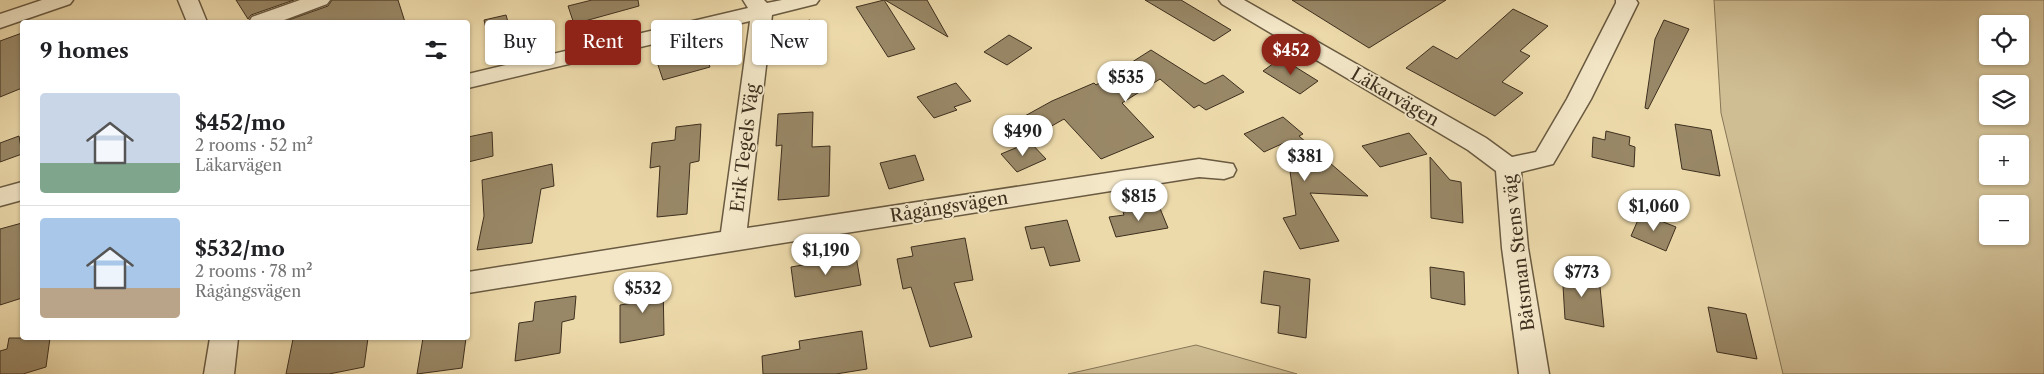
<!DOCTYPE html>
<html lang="en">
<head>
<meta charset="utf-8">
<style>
	:root { --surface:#fff; --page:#f6f6f6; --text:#202124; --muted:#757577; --line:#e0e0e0; --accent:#8f2418 }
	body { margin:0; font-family:"Libre Caslon Text",serif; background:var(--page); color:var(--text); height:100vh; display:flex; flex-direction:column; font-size:19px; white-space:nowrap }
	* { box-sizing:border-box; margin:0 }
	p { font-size:16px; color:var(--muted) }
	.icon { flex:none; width:28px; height:28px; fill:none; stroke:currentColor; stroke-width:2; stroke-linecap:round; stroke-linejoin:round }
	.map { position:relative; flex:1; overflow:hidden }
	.panel { position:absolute; left:20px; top:20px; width:450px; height:320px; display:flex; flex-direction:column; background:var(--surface); border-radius:5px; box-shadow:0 1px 4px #0004 }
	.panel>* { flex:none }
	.top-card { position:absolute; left:485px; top:20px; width:475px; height:45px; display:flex; gap:10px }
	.controls { position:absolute; left:1979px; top:15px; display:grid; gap:10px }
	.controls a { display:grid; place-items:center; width:50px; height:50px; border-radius:5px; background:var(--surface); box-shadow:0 1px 4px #0004; font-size:25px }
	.price { position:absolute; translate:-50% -42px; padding:0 11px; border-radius:18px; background:#fff; color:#222; font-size:16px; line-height:32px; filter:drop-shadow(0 1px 2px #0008) }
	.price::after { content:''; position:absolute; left:50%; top:30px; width:15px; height:11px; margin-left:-8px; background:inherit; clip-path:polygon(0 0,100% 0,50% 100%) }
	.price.on { background:var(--accent); color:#fff }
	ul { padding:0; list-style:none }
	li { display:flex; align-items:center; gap:15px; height:125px; padding:0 20px }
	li+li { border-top:1px solid var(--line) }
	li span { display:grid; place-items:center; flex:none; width:140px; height:100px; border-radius:5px; color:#555 }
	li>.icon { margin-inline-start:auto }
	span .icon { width:60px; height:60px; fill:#fffc; stroke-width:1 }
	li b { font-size:21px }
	h2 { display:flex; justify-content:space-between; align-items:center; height:60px; padding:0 20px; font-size:21px }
	.pill { padding:0 18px; border-radius:5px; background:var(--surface); box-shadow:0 1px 4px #0004; font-size:18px; line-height:45px }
	.pill.on { background:var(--accent); color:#fff }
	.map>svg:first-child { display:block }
</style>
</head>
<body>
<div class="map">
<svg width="2044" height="374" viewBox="0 0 2044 374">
	<rect width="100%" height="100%" fill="#eddaab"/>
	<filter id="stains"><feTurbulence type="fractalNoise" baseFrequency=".004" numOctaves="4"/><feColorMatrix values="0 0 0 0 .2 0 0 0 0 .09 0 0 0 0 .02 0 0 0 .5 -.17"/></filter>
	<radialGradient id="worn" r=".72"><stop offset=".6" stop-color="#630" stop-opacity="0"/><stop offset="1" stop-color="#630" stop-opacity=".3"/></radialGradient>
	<path fill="#cfbd93" stroke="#867658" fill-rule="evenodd" d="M1714,0H2044V374H1783L1721,113ZM1988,24H2020V56H1988ZM1988,84H2020V116H1988ZM1988,144H2020V176H1988ZM1988,204H2020V236H1988Z
		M1196,345L1297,374H1068Z"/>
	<path fill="#998867" stroke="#3d2f1e" d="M236,0H294L251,15L248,19Z
		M332,0H398L405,22H283L328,6Z
		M592,0H638L639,6L574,24L568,6Z
		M884,0L915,49L888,57L856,7Z
		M885,0H927L948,37Z
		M1145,0H1181L1231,30L1214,41Z
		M1292,0H1446L1369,48Z
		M1513,9L1548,26L1520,51L1530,56L1502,82L1523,93L1495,116L1406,68L1433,46L1457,59Z
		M506,15L512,36L489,42L484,20Z
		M810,20L821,40L792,48L781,28Z
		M1664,20L1689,29L1648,109L1645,108L1655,39Z
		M22,33V88L0,97V41Z
		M1009,35L1032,48L1007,65L984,52Z
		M703,49L710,67L663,80L657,62Z
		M1151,50L1205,84L1223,75L1244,92L1206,110L1199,105L1194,108L1160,79L1122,103L1154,137L1101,159L1064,119L1041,132L1023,117L1052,101L1094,83L1096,85Z
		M1281,58L1318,81L1300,94L1263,71Z
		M956,83L971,101L954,107L957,110L934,118L917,97Z
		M813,112L812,147L830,146L829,196L778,200L782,145L776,146L778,114Z
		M1283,117L1303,134L1299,136L1368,196L1310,193L1339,241L1300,249L1283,218L1296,215L1286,142L1264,152L1244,134Z
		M701,124L699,161L690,163L687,214L657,217L660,166L650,168L652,143L675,140L676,127Z
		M1675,124L1711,130L1720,176L1682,169Z
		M1606,131L1630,137L1629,145L1635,147L1634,167L1592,157L1593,137L1605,140Z
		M492,132L493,156L468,162V137Z
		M1409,133L1427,154L1380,167L1362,146Z
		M19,136L22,154L0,162V143Z
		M1030,142L1046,159L1017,172L1001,154Z
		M915,155L924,180L889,189L880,163Z
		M1430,157L1450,180L1461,182L1463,223L1431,218Z
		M552,164L554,186L541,189L532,243L477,250L484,216L482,180Z
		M1159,206L1168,228L1116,237L1109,217L1124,215L1123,212Z
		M1641,213L1676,227L1666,251L1631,236Z
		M1067,220L1080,261L1050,266L1044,247L1031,249L1025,227Z
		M22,223V298L0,305V229Z
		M965,238L973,280L954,283L972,337L930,347L911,287L903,289L897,259L913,256L911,247Z
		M856,256L861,285L795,297L791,267Z
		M1430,267L1464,272L1465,305L1431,298Z
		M1562,269L1599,277L1604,327L1565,319Z
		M1264,271L1310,279L1306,338L1278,333L1280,306L1261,303Z
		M663,282L664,335L620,343V305L633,303L634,286Z
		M576,296L574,319L562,322L560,353L515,361L519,323L533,321L535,302Z
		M1708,307L1746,314L1757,359L1717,352Z
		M862,331L867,369L836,374H763L762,356L800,349L799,341Z
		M9,338H50L46,367L23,374H0V351L7,349Z
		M302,338H368L364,367L329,374H286L293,339Z
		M423,338H466L462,368L417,374Z"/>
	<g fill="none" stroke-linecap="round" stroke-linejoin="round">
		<g stroke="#695a41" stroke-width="3">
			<path id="street" d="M42,0H73L70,4L0,28V14Z
				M178,0H198L207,22H187Z
				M300,0H330L327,4L279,22H249L252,17Z
				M743,0H764L767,3L782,0H819L816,4L772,15L747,228L1199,159L1233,164L1236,170L1233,176L1224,179L1199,177L468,293V272L721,232L750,21L468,88V74L748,8Z
				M1219,0H1244L1486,138L1512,157L1536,152L1567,99L1616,3V0H1636L1638,3L1591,99L1553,164L1521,172L1528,248L1549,374H1519L1502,248L1496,171L1468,150L1222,4Z
				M22,182V200L0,206V188Z
				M210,338H238L234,374H204Z"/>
		</g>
		<use href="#street" fill="#f3e7c8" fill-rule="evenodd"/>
	</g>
	<g text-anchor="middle" stroke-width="4" stroke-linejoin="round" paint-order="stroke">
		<g font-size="18" fill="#3d2f1e" stroke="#f3e7c8">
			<text transform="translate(1395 97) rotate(30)" y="6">Läkarvägen</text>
			<text transform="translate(745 148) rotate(-83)" y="6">Erik Tegels Väg</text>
			<text transform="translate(949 207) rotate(-9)" y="6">Rågångsvägen</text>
			<text transform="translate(1519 253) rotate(-97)" y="6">Båtsman Stens väg</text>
		</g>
	</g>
	<rect width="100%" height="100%" filter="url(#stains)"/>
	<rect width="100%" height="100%" fill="url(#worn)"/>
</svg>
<div class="controls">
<a><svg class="icon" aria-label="locate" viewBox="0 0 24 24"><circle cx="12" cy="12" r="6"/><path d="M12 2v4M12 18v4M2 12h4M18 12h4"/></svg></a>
<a><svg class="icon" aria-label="layers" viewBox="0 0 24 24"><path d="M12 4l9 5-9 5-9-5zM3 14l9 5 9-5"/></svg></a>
<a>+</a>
<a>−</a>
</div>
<b class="price on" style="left:1291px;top:76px">$452</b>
<b class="price" style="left:1126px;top:103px">$535</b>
<b class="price" style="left:1023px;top:157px">$490</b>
<b class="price" style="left:1305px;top:182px">$381</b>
<b class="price" style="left:1139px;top:222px">$815</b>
<b class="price" style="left:1654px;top:232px">$1,060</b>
<b class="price" style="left:826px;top:276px">$1,190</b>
<b class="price" style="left:1582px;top:298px">$773</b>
<b class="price" style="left:643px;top:314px">$532</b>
<div class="top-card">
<a class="pill">Buy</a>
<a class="pill on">Rent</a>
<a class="pill">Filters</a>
<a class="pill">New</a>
</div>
<section class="panel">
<h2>9 homes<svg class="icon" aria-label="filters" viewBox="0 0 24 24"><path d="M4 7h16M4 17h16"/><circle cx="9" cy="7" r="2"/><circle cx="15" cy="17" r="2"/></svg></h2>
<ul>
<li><span style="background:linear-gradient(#c9d6e8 70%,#7fa58c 0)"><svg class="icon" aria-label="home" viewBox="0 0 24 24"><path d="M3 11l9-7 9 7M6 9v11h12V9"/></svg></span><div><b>$452/mo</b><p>2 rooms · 52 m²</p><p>Läkarvägen</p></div></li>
<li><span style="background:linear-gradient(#a9c7e8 70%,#b9a48a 0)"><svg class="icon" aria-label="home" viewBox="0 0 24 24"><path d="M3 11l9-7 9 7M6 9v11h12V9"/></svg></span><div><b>$532/mo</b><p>2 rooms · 78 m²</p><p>Rågångsvägen</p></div></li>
</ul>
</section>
</div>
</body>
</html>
